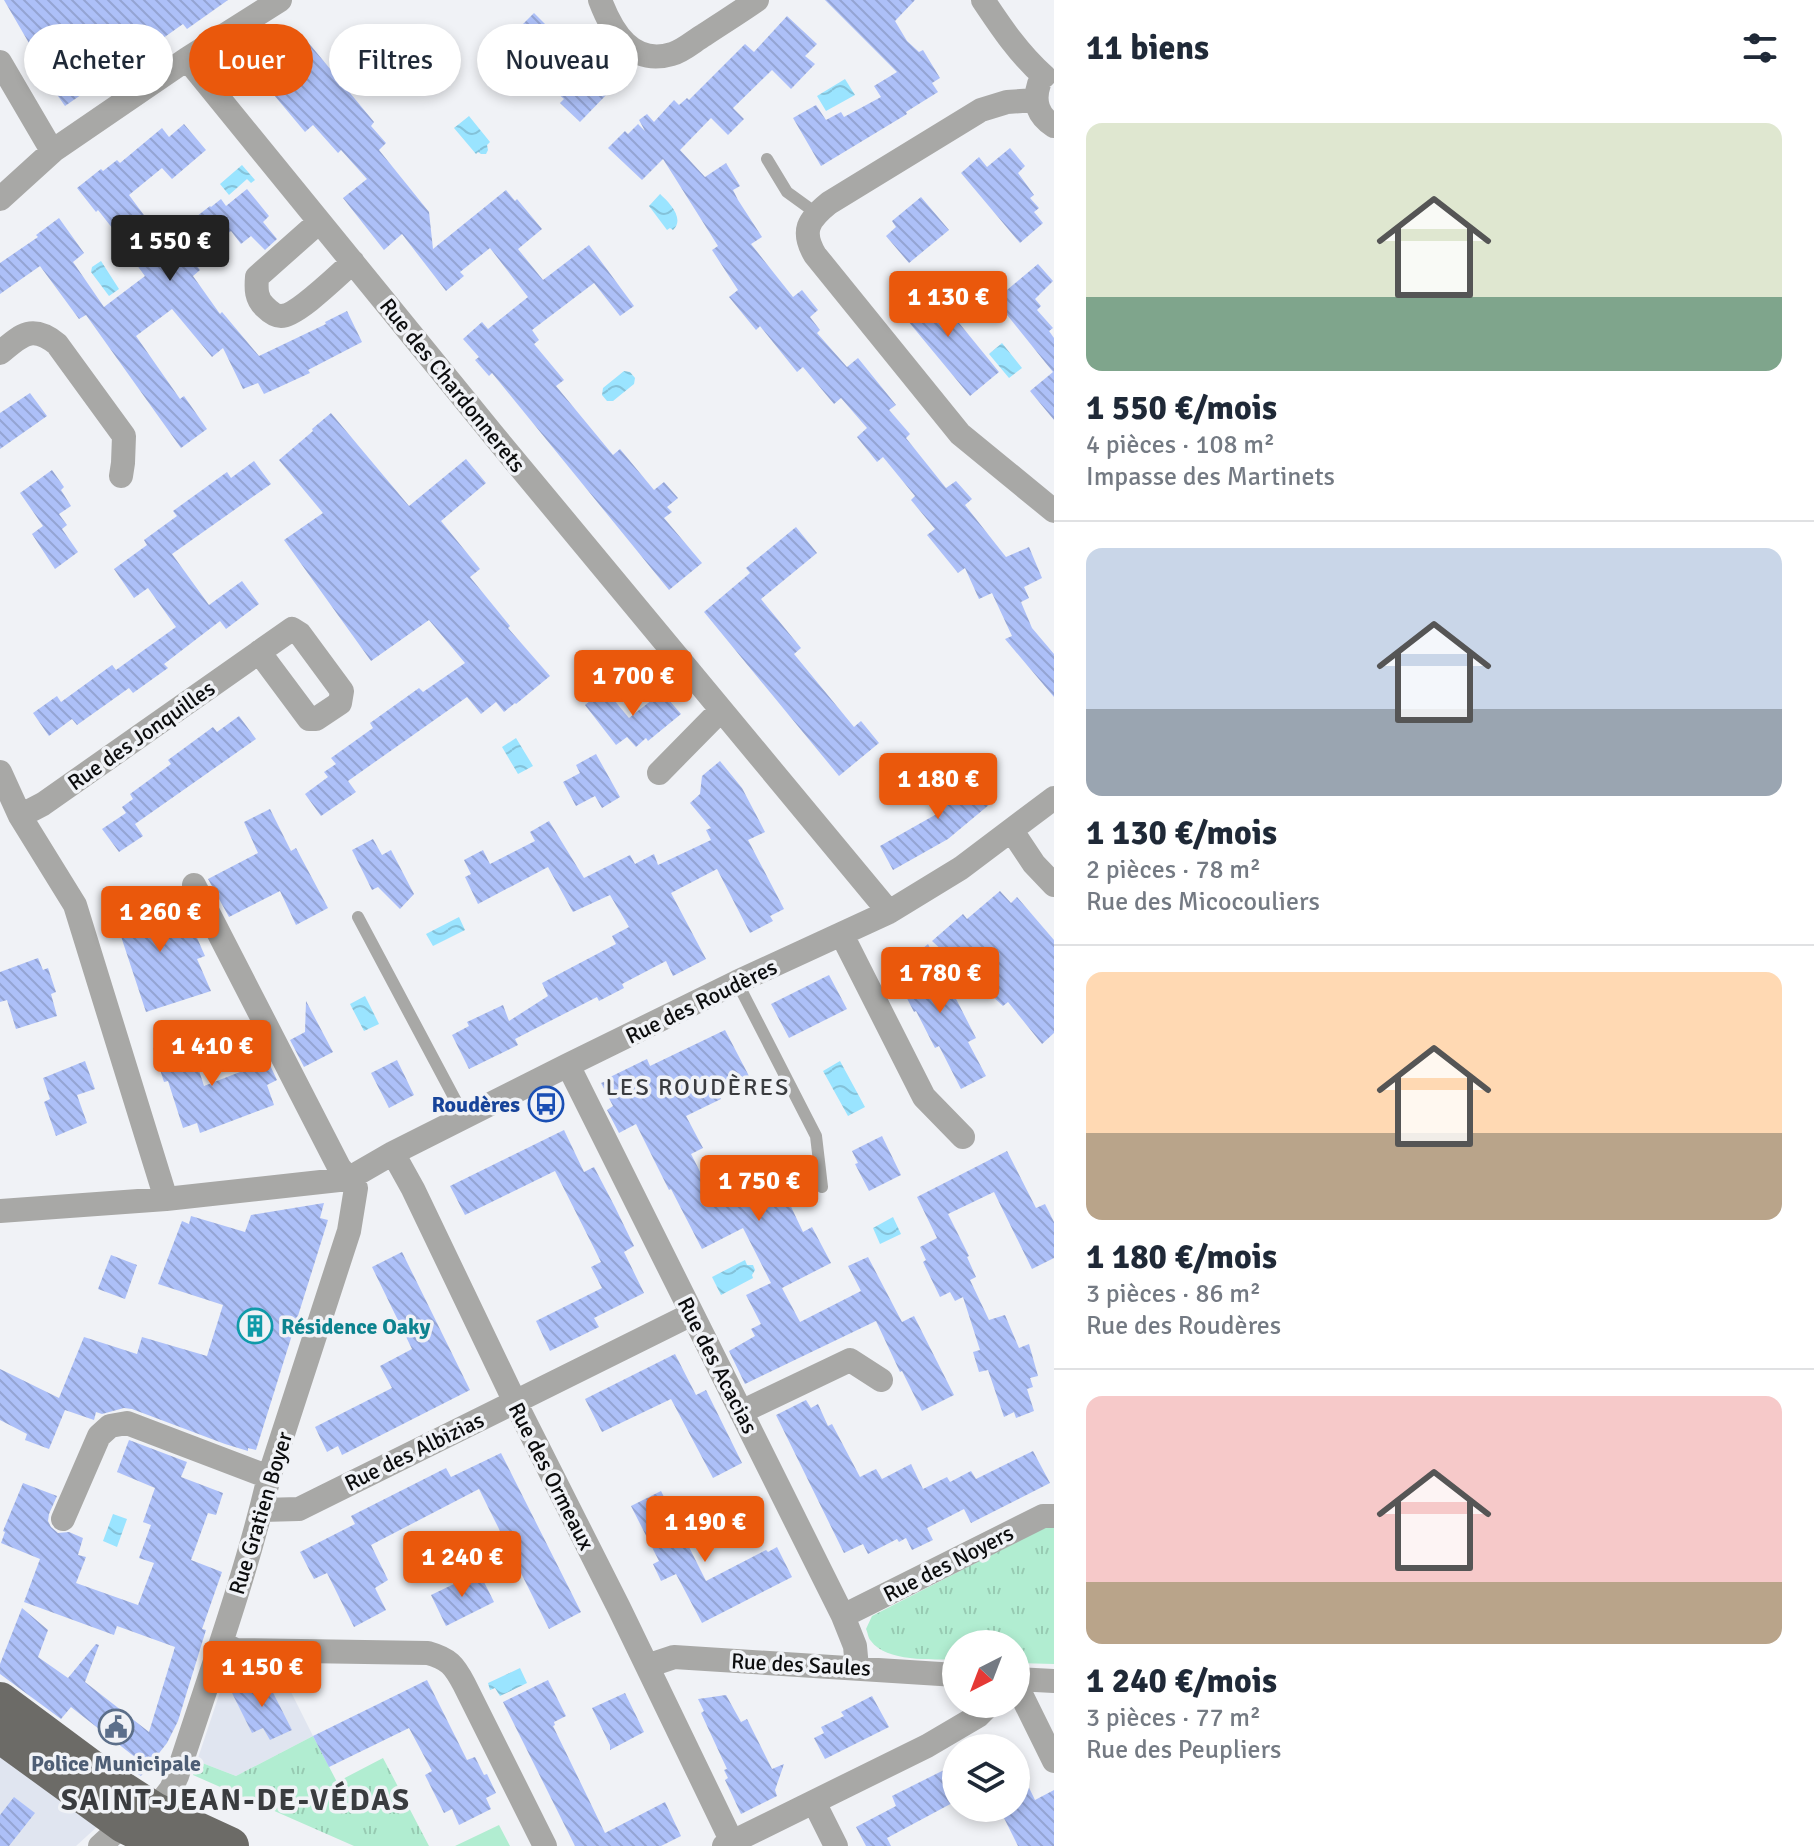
<!DOCTYPE html>
<html lang="fr">
<head>
<meta charset="utf-8">
<style>
	:root { --surface:#fff; --page:#f2f2f3; --text:#1f2937; --muted:#747a83; --line:#e0e1e3; --accent:#ea580c }
	body { margin:0; font-family:Signika,sans-serif; background:var(--page); color:var(--text); height:100vh; display:flex; flex-direction:column; font-size:30px; white-space:nowrap }
	* { box-sizing:border-box; margin:0 }
	p { font-size:26px; color:var(--muted) }
	.icon { flex:none; width:44px; height:44px; fill:none; stroke:currentColor; stroke-width:2; stroke-linecap:round; stroke-linejoin:round }
	.map { position:relative; flex:1; overflow:hidden }
	.drawer { display:flex; flex-direction:column; background:var(--surface); width:760px }
	.drawer>* { flex:none }
	.banner { position:absolute; left:24px; top:24px; width:760px; height:72px; display:flex; gap:16px }
	.needle { width:52px; rotate:222deg }
	.tools { position:absolute; left:942px; top:1630px; display:grid; gap:16px }
	.tools a { display:grid; place-items:center; width:88px; height:88px; border-radius:50%; background:var(--surface); box-shadow:0 4px 12px #0003; font-size:40px }
	.price { position:absolute; translate:-50% -68px; padding:0 18px; border-radius:8px; background:var(--accent); color:#fff; font-size:26px; line-height:52px; filter:drop-shadow(0 2px 4px #0008) }
	.price::after { content:''; position:absolute; left:50%; top:48px; width:24px; height:18px; margin-left:-12px; background:inherit; clip-path:polygon(0 0,100% 0,50% 100%) }
	.price.current { background:#222; color:#fff }
	ul { padding:0; list-style:none }
	li { display:grid; align-content:center; gap:16px; height:424px; padding:0 32px }
	li+li { border-top:2px solid var(--line) }
	li span { display:grid; place-items:center; height:248px; border-radius:16px; color:#555 }
	li>.icon { margin-inline-start:auto }
	span .icon { width:144px; height:144px; fill:#fffc; stroke-width:1 }
	li b { font-size:34px }
	h2 { display:flex; justify-content:space-between; align-items:center; height:96px; padding:0 32px; font-size:34px }
	.tag { padding:0 28px; border-radius:36px; background:var(--surface); box-shadow:0 4px 12px #0003; font-size:28px; line-height:72px }
	.tag.current { background:var(--accent); color:#fff }
	main { display:flex; flex:1; min-height:0 }
	.map>svg:first-child { display:block }
</style>
</head>
<body>
<main>
<div class="map">
<svg width="1054" height="1846" viewBox="0 0 1054 1846">
	<defs>
		<pattern id="grass-tufts" width="24" height="20" patternUnits="userSpaceOnUse" patternTransform="scale(2)"><rect width="24" height="20" fill="#b1edd1"/><path d="M3 7l-1-3M5 7V3M7 7l1-3M15 17l-1-3M17 17v-4M19 17l1-3" fill="none" stroke="#97cab2"/></pattern>
		<pattern id="water-waves" width="16" height="10" patternUnits="userSpaceOnUse" patternTransform="scale(2)"><rect width="16" height="10" fill="#9ae4ff"/><path d="M0 5q4-4 8 0t8 0" fill="none" stroke="#84c2d9"/></pattern>
		<pattern id="building-back-hatch" width="6" height="6" patternUnits="userSpaceOnUse" patternTransform="scale(2)"><rect width="6" height="6" fill="#adc0f8"/><path d="M-1 5l2 2M0 0l6 6M5-1l2 2" fill="none" stroke="#94a4d3"/></pattern>
	</defs>
	<rect width="100%" height="100%" fill="#f0f2f6"/>
	<path fill="#e0e5f0" d="M278,1666L313,1736L236,1776L197,1761L224,1680L240,1668Z
		M0,1754L98,1826L76,1846H0Z"/>
	<path fill="url(#grass-tufts)" d="M1046,1527H1054V1664L1016,1663V1644H956V1660C932,1659 886,1662 871,1641C868,1638 868,1633 866,1629L872,1616Z
		M313,1736L337,1782L383,1758L429,1846H354L193,1775L197,1761L236,1776Z
		M499,1825L510,1846H455Z"/>
	<path fill="url(#water-waves)" d="M845,79L855,95L826,111L817,96Z
		M469,116L490,142L487,145L488,150L486,154H481L478,152L476,154L454,128Z
		M242,165L255,180L251,183L247,179L229,195L220,184Z
		M660,194C670,203 685,219 673,230L670,228L667,230L649,206Z
		M101,261L119,289L109,296L91,272L92,267Z
		M1002,343L1022,368L1009,378L989,354Z
		M624,371L630,372L635,378L634,384L613,401H607L602,395L603,388Z
		M516,738L533,766L518,774L502,747Z
		M459,917L465,930L433,946L426,934Z
		M365,996L379,1024L364,1031L350,1004Z
		M840,1061L865,1107L848,1116L823,1071Z
		M893,1217L901,1234L880,1244L873,1228Z
		M745,1260L747,1265H753L755,1270L752,1275L753,1278L721,1295L712,1277Z
		M113,1514L127,1519L117,1547L103,1541Z
		M520,1668L527,1683L500,1696L495,1688L490,1690L488,1683Z"/>
	<path fill="url(#building-back-hatch)" d="M4,0H228L187,29L183,24L152,46L154,50L140,60L137,56L65,106L41,72L44,69Z
		M825,0H915L895,21L907,41L919,52L923,50L940,78L932,83L938,92L906,112L907,114L821,166L793,118L816,105L826,120L841,112L844,117L881,97L874,86L897,72Z
		M534,13L574,53L570,57L608,93L580,122L560,103L564,99L554,90L557,87L549,79L552,76L512,35Z
		M787,16L817,44L805,56L815,64L791,89L772,70L733,108L744,119L728,135L711,118L680,150L705,177L726,163L740,186L733,190L738,200L762,237L751,244L793,297L802,290L818,310L810,317L820,330L817,333L847,367L858,358L896,405L889,410L910,434L906,438L946,488L956,481L972,499L965,505L1006,557L1029,547L1042,578L1024,587L1029,598L1021,602L1032,628L1054,654V697L1005,639L1012,636L992,593L979,599L965,568L958,573L927,535L935,529L911,500L915,496L883,457L877,462L857,437L867,428L841,398L834,404L803,367L797,372L760,326L756,330L729,297L738,290L712,250L718,246L663,159L642,180L608,148L625,131L628,134L638,124L645,131L639,120L647,114L654,122L674,100L679,105L687,98L689,100L745,44L754,52Z
		M307,41L374,122L371,126L386,143L379,150L429,212L433,249L506,190L515,201L517,199L542,229L518,249L543,280L589,245L634,306L620,316L594,283L532,330L539,340L534,344L564,380L556,386L613,455L620,449L654,490L664,482L678,498L667,507L672,512L664,518L702,563L669,590L492,373L489,376L475,360L479,357L463,339L482,322L488,329L528,297L490,248L460,272L464,276L446,291L402,234L384,250L343,198L367,179L341,150L338,153L313,125L305,132L258,76L282,56L285,58Z
		M184,124L206,150L172,179L162,168L129,195L164,242L210,206L211,207L221,199L226,206L247,189L269,216L263,222L277,239L265,250L251,236L241,244L231,231L193,261L200,270L193,276L220,314L222,312L259,356L326,324L325,322L347,311L362,342L308,370L310,373L264,394L258,383L243,389L223,348L212,357L172,309L136,336L180,399L184,396L207,429L181,448L86,315L79,319L40,266L0,294V263L38,237L36,235L59,218L84,253L73,262L104,307L145,276L136,264L139,262L98,210L96,212L77,188L101,169L103,171L117,160L120,163L162,128L169,137Z
		M1010,148L1025,166L1018,173L1034,195L1030,198L1039,208L1034,212L1043,223L1020,243L961,173L979,157L987,167Z
		M921,197L949,230L909,263L886,236L896,227L892,221Z
		M1038,264L1053,281L1035,299L1041,306L1037,310L1053,328L1049,331L1054,338V420L1030,391L1053,372L995,300Z
		M930,282L949,305L946,307L999,372L970,396L898,309Z
		M30,393L47,416L0,449V413Z
		M331,413L409,506L466,459L486,483L441,521L480,569L470,577L510,626L508,628L550,676L516,704L515,703L504,712L496,702L481,714L467,697L348,781L356,792L321,816L305,794L328,777L324,772L336,764L331,758L373,728L370,723L419,688L423,692L465,663L429,620L371,661L284,540L323,513L279,460L313,431L312,429Z
		M254,461L271,484L172,554L209,605L242,581L259,604L226,629L220,621L164,664L168,668L133,693L129,688L77,725L72,719L49,736L33,713L57,696L61,702L112,665L116,670L176,627L148,588L134,598L114,569L147,545L144,540L177,516L173,511L227,472L231,478Z
		M52,470L64,487L61,490L71,506L59,514L67,525L62,529L78,552L55,569L32,534L43,526L20,493Z
		M796,527L817,553L761,599L801,648L794,654L854,727L861,721L879,743L839,776L704,612L750,573L746,568Z
		M602,691L612,702L614,700L629,718L662,692L681,714L648,741L646,738L636,747L627,737L616,745L585,705Z
		M239,716L256,739L135,824L143,836L119,852L102,829L126,813L122,807L133,799L130,794L171,764L168,760L213,727L217,732Z
		M596,754L620,797L602,808L595,796L576,806L563,782L580,773L576,765Z
		M720,761L742,788L765,832L748,840L784,909L770,916L773,921L750,933L717,869L671,893L706,959L673,976L666,961L622,984L624,988L599,1001L597,997L515,1039L518,1045L469,1069L452,1035L469,1026L467,1022L503,1005L509,1021L548,996L542,983L616,944L612,936L629,927L610,895L573,912L548,867L478,904L465,877L471,874L464,860L483,850L490,864L535,841L530,832L549,821L584,878L630,855L635,864L654,854L658,865L711,840L706,830L711,828L690,803L700,794L702,776Z
		M962,772L990,804L948,839L893,870L880,846L942,811L926,792L943,782L945,785Z
		M270,809L291,851L296,848L328,908L296,925L280,891L229,917L208,879L258,853L244,822Z
		M373,839L382,855L391,850L414,894L400,909L378,887L372,890L352,850Z
		M1000,891L1011,903L1017,897L1054,940V1033L1042,1044L1008,1002L1003,1006L932,941L963,914L967,919Z
		M127,893L133,907L147,901L158,924L186,913L205,956L197,959L211,991L146,1012L110,903Z
		M928,944L976,1038L968,1042L986,1076L961,1089L939,1046L935,1048L916,1011L914,1012L894,973Z
		M38,958L43,970L48,968L56,992L51,994L57,1016L16,1029L7,1000L0,1002V972Z
		M829,975L847,1009L789,1038L771,1004Z
		M306,1001L333,1052L304,1067L290,1040L305,1032Z
		M725,1030L749,1076L718,1091L721,1099L686,1116L703,1148L691,1154L716,1203L718,1202L720,1205L791,1169L801,1186L785,1194L803,1232L812,1227L831,1263L782,1288L800,1322L861,1291L848,1266L868,1257L902,1322L914,1316L954,1395L922,1411L902,1371L900,1372L876,1321L745,1384L729,1351L755,1336L751,1329L761,1324L746,1295L771,1283L743,1228L702,1249L671,1189L669,1190L636,1124L619,1133L607,1110L613,1106L601,1083L609,1080L608,1078L647,1059L650,1066Z
		M188,1036L204,1086L268,1061L277,1080L267,1085L274,1105L200,1133L197,1123L183,1128L168,1081L164,1082L153,1048Z
		M397,1060L414,1095L389,1108L371,1073Z
		M85,1061L95,1089L77,1095L87,1123L56,1136L44,1102L50,1099L43,1078Z
		M564,1130L584,1172L594,1167L615,1207L634,1246L624,1252L644,1293L594,1318L599,1327L550,1351L536,1321L602,1288L591,1267L601,1262L555,1171L465,1215L450,1186Z
		M882,1136L901,1175L869,1191L855,1164L858,1163L852,1151Z
		M1007,1151L1036,1208L1045,1204L1054,1222V1258L1032,1269L994,1192L948,1214L969,1256L967,1257L976,1277L970,1280L989,1320L1005,1315L1019,1348L1029,1344L1038,1376L1030,1378L1033,1387L1027,1389L1034,1411L1016,1418L1014,1412L1004,1417L988,1370L979,1372L973,1352L980,1350L963,1297L955,1301L950,1292L940,1297L923,1262L926,1260L920,1247L937,1238L917,1197Z
		M324,1203L320,1218L328,1220L256,1450L248,1448V1451L225,1444L132,1409L124,1408L102,1414L96,1412L94,1420L65,1410L49,1449L25,1440L27,1434L0,1420V1369L59,1398L84,1337L137,1354L142,1337L207,1356L223,1305L158,1284L182,1221L189,1224L191,1216L245,1232L251,1215Z
		M402,1252L470,1390L342,1455L338,1446L327,1452L315,1427L392,1388L380,1366L412,1349L372,1267Z
		M111,1255L137,1265L125,1299L98,1289Z
		M675,1354L696,1395L706,1390L742,1463L713,1478L671,1399L602,1432L585,1399Z
		M806,1400L811,1408L818,1404L828,1426L832,1424L860,1477L876,1469L882,1479L911,1464L923,1489L947,1477L950,1482L971,1471L976,1479L1033,1451L1050,1483L971,1523L964,1509L927,1528L933,1540L912,1550L906,1538L899,1542L897,1539L868,1554L863,1544L844,1553L776,1415Z
		M129,1440L187,1462L181,1477L223,1493L216,1515L208,1513L191,1560L222,1572L202,1629L206,1630L178,1721L167,1743L141,1776L136,1773L140,1761L71,1707L61,1719L0,1674V1664L22,1608L48,1630L38,1657L68,1678L96,1644L99,1645L85,1682L149,1732L175,1647L117,1626L114,1635L24,1602L40,1559L1,1543L5,1532L3,1531L23,1483L57,1496L49,1514L48,1521L51,1527L58,1533L69,1532L83,1538L78,1555L86,1557L76,1583L138,1605L154,1563L139,1558L151,1525L143,1522L155,1488L117,1472Z
		M501,1453L581,1612L549,1629L479,1489L371,1545L388,1580L375,1588L386,1610L354,1627L327,1573L314,1579L300,1552L355,1524L351,1516L446,1468L451,1477Z
		M661,1491L706,1581L766,1550L768,1552L777,1547L792,1577L702,1623L676,1574L661,1581L653,1564L659,1561L631,1506Z
		M479,1572L494,1602L446,1626L431,1595Z
		M265,1677L292,1730L270,1740L263,1728L252,1733L232,1693Z
		M427,1680L467,1760L475,1757L484,1775L487,1774L496,1793L486,1798L491,1809L459,1825L452,1809L444,1813L425,1775L432,1771L409,1728L329,1767L313,1736Z
		M548,1680L566,1716L554,1722L555,1725L553,1726L605,1833L665,1802L681,1836L661,1846H575L503,1702Z
		M625,1693L644,1732L610,1750V1745L592,1708Z
		M726,1695L741,1722L747,1719L772,1769L784,1764L775,1790L777,1796L741,1814L725,1780L728,1778L724,1770L727,1769L701,1713L704,1711L698,1699Z
		M872,1696L889,1727L825,1759L814,1738L824,1733L821,1727L844,1716L841,1712Z
		M1016,1761L1035,1800L1054,1790V1846H1018L1003,1816L1016,1809Z
		M956,1764V1801L887,1838L891,1846H866L856,1827L896,1806L892,1796Z
		M14,1797L35,1813L9,1846H0V1815Z"/>
	<g fill="none" stroke-linecap="round" stroke-linejoin="round">
		<path stroke="#a8a8a6" stroke-width="12" d="M767,159L787,192L816,213
			M358,917L465,1118
			M737,982L816,1136L822,1187"/>
		<path stroke="#a8a8a6" stroke-width="24" d="M600,0C612,32 632,66 672,54C683,51 694,41 704,35C722,23 740,12 757,0
			M983,0C1001,27 1019,54 1044,76
			M187,59L495,437L889,912
			M0,62L48,144L54,150
			M1039,84C1033,102 1038,116 1054,126
			M1036,100L1007,102L981,110L829,203C808,220 801,231 815,255L960,434L1054,511
			M0,199L54,150L187,59L280,0
			M319,222L257,277C256,289 256,299 265,307C269,311 275,316 281,316C297,316 339,274 353,262
			M0,353C21,335 32,324 57,344L124,436L123,463L121,476
			M0,772L20,816L75,905L166,1199
			M659,773L721,710
			M20,816L43,804L292,629L300,634L342,691L340,703L316,719H309L259,652
			M1012,831L1034,864L1054,885
			M842,935L924,1097L963,1137
			M568,1065L843,1616L855,1646L857,1668
			M393,1153L413,1189L515,1402L619,1608L732,1842
			M0,1211L166,1199L348,1179L393,1153L568,1065L737,982L889,912L961,868L1054,798
			M741,1412L850,1360L881,1380
			M262,1510L299,1509L692,1314
			M63,1519L99,1436L110,1426L127,1423L269,1477
			M843,1616L1043,1516H1054
			M221,1643L236,1650L428,1653C449,1659 454,1665 464,1684L545,1846
			M647,1666L674,1657L956,1675
			M1016,1679L1054,1681
			M1016,1684L1054,1761
			M814,1802L836,1846
			M154,1811L171,1789L177,1776C209,1677 245,1579 269,1477L349,1231L356,1188L339,1167L194,885
			M100,1846L124,1824
			M724,1846L927,1746L978,1716L990,1704"/>
		<path stroke="#6c6b67" stroke-width="38" d="M0,1701L109,1782L154,1811L230,1846
			M0,1734L124,1824L167,1846"/>
	</g>
	<defs>
		<g id="bus-ring" transform="scale(1.8)"><circle r="9.5" fill="#f0f2f6" stroke="#1a4fb4" stroke-width="1.5"/><path d="M-5-6H5V4H4V6H2V4H-2V6H-4V4H-5ZM-3.5-4V0h7V-4ZM-3.5 1.2v1.5H-2V1.2ZM2 1.2v1.5H3.5V1.2Z" fill="#1a4fb4"/></g>
		<g id="building-ring" transform="scale(1.8)"><circle r="9.5" fill="#f0f2f6" stroke="#0f9aa8" stroke-width="1.5"/><path d="M-4-6H4V6H1V3H-1V6H-4ZM-2.5-4.3h1.7v1.8h-1.7ZM.8-4.3h1.7v1.8H.8ZM-2.5-1h1.7V.8h-1.7ZM.8-1h1.7V.8H.8Z" fill="#0f9aa8"/></g>
		<g id="civic-ring" transform="scale(1.8)"><circle r="9.5" fill="#f0f2f6" stroke="#5c6f8a" stroke-width="1.5"/><path d="M-.6-6.5H3V-4.5H.6V-3L4-1V1h2V6H-6V1h2V-1L-.6-3ZM-1.2 2.5V6h2.4V2.5Z" fill="#5c6f8a"/></g>
	</defs>
	<g fill-rule="evenodd">
		<use href="#bus-ring" x="546" y="1104"/>
		<use href="#building-ring" x="255" y="1326"/>
		<use href="#civic-ring" x="116" y="1727"/>
	</g>
	<g text-anchor="middle" stroke-width="7" stroke-linejoin="round" paint-order="stroke">
		<g font-size="22" fill="#0c0d0e" stroke="#f0f2f6">
			<text transform="translate(453 385) rotate(51)" y="8">Rue des Chardonnerets</text>
			<text transform="translate(141 735) rotate(-35)" y="8">Rue des Jonquilles</text>
			<text transform="translate(701 1001) rotate(-26)" y="8">Rue des Roudères</text>
			<text transform="translate(718 1365) rotate(63)" y="8">Rue des Acacias</text>
			<text transform="translate(414 1451) rotate(-26)" y="8">Rue des Albizias</text>
			<text transform="translate(552 1476) rotate(63)" y="8">Rue des Ormeaux</text>
			<text transform="translate(260 1513) rotate(-73)" y="8">Rue Gratien Boyer</text>
			<text transform="translate(948 1563) rotate(-27)" y="8">Rue des Noyers</text>
			<text transform="translate(801 1664) rotate(3)" y="8">Rue des Saules</text>
		</g>
		<g font-size="22" font-weight="bold" fill="#164399" stroke="#f0f2f6" text-anchor="end">
			<text x="520" y="1112">Roudères</text>
		</g>
		<g font-size="22" font-weight="bold" fill="#0d838f" stroke="#f0f2f6" text-anchor="start">
			<text x="281" y="1334">Résidence Oaky</text>
		</g>
		<g font-size="22" font-weight="bold" fill="#4e5e75" stroke="#f0f2f6">
			<text x="116" y="1771">Police Municipale</text>
		</g>
		<g font-size="24" letter-spacing="2" fill="#3a3c3f" stroke="#f0f2f6">
			<text x="698" y="1095">LES ROUDÈRES</text>
		</g>
		<g font-size="30" font-weight="bold" letter-spacing="2" fill="#3a3c3f" stroke="#f0f2f6">
			<text x="236" y="1810">SAINT-JEAN-DE-VÉDAS</text>
		</g>
	</g>
</svg>
<div class="tools">
<a><svg class="needle" viewBox="-14 -14 28 28"><path d="M0-13l5 13h-10z" fill="#e53935"/><path d="M0 13l5-13h-10z" fill="#747a83"/></svg></a>
<a><svg class="icon" aria-label="layers" viewBox="0 0 24 24"><path d="M12 4l9 5-9 5-9-5zM3 14l9 5 9-5"/></svg></a>
</div>
<b class="price current" style="left:170px;top:283px">1 550 €</b>
<b class="price" style="left:948px;top:339px">1 130 €</b>
<b class="price" style="left:633px;top:718px">1 700 €</b>
<b class="price" style="left:938px;top:821px">1 180 €</b>
<b class="price" style="left:160px;top:954px">1 260 €</b>
<b class="price" style="left:940px;top:1015px">1 780 €</b>
<b class="price" style="left:212px;top:1088px">1 410 €</b>
<b class="price" style="left:759px;top:1223px">1 750 €</b>
<b class="price" style="left:705px;top:1564px">1 190 €</b>
<b class="price" style="left:462px;top:1599px">1 240 €</b>
<b class="price" style="left:262px;top:1709px">1 150 €</b>
<div class="banner">
<a class="tag">Acheter</a>
<a class="tag current">Louer</a>
<a class="tag">Filtres</a>
<a class="tag">Nouveau</a>
</div>
</div>
<section class="drawer">
<h2>11 biens<svg class="icon" aria-label="filters" viewBox="0 0 24 24"><path d="M4 7h16M4 17h16"/><circle cx="9" cy="7" r="2"/><circle cx="15" cy="17" r="2"/></svg></h2>
<ul>
<li><span style="background:linear-gradient(#dfe7d0 70%,#7fa58c 0)"><svg class="icon" aria-label="home" viewBox="0 0 24 24"><path d="M3 11l9-7 9 7M6 9v11h12V9"/></svg></span><div><b>1 550 €/mois</b><p>4 pièces · 108 m²</p><p>Impasse des Martinets</p></div></li>
<li><span style="background:linear-gradient(#c9d6e8 65%,#9aa5b1 0)"><svg class="icon" aria-label="home" viewBox="0 0 24 24"><path d="M3 11l9-7 9 7M6 9v11h12V9"/></svg></span><div><b>1 130 €/mois</b><p>2 pièces · 78 m²</p><p>Rue des Micocouliers</p></div></li>
<li><span style="background:linear-gradient(#ffd9b3 65%,#b9a48a 0)"><svg class="icon" aria-label="home" viewBox="0 0 24 24"><path d="M3 11l9-7 9 7M6 9v11h12V9"/></svg></span><div><b>1 180 €/mois</b><p>3 pièces · 86 m²</p><p>Rue des Roudères</p></div></li>
<li><span style="background:linear-gradient(#f6c9c9 75%,#b9a48a 0)"><svg class="icon" aria-label="home" viewBox="0 0 24 24"><path d="M3 11l9-7 9 7M6 9v11h12V9"/></svg></span><div><b>1 240 €/mois</b><p>3 pièces · 77 m²</p><p>Rue des Peupliers</p></div></li>
</ul>
</section>
</main>
</body>
</html>
